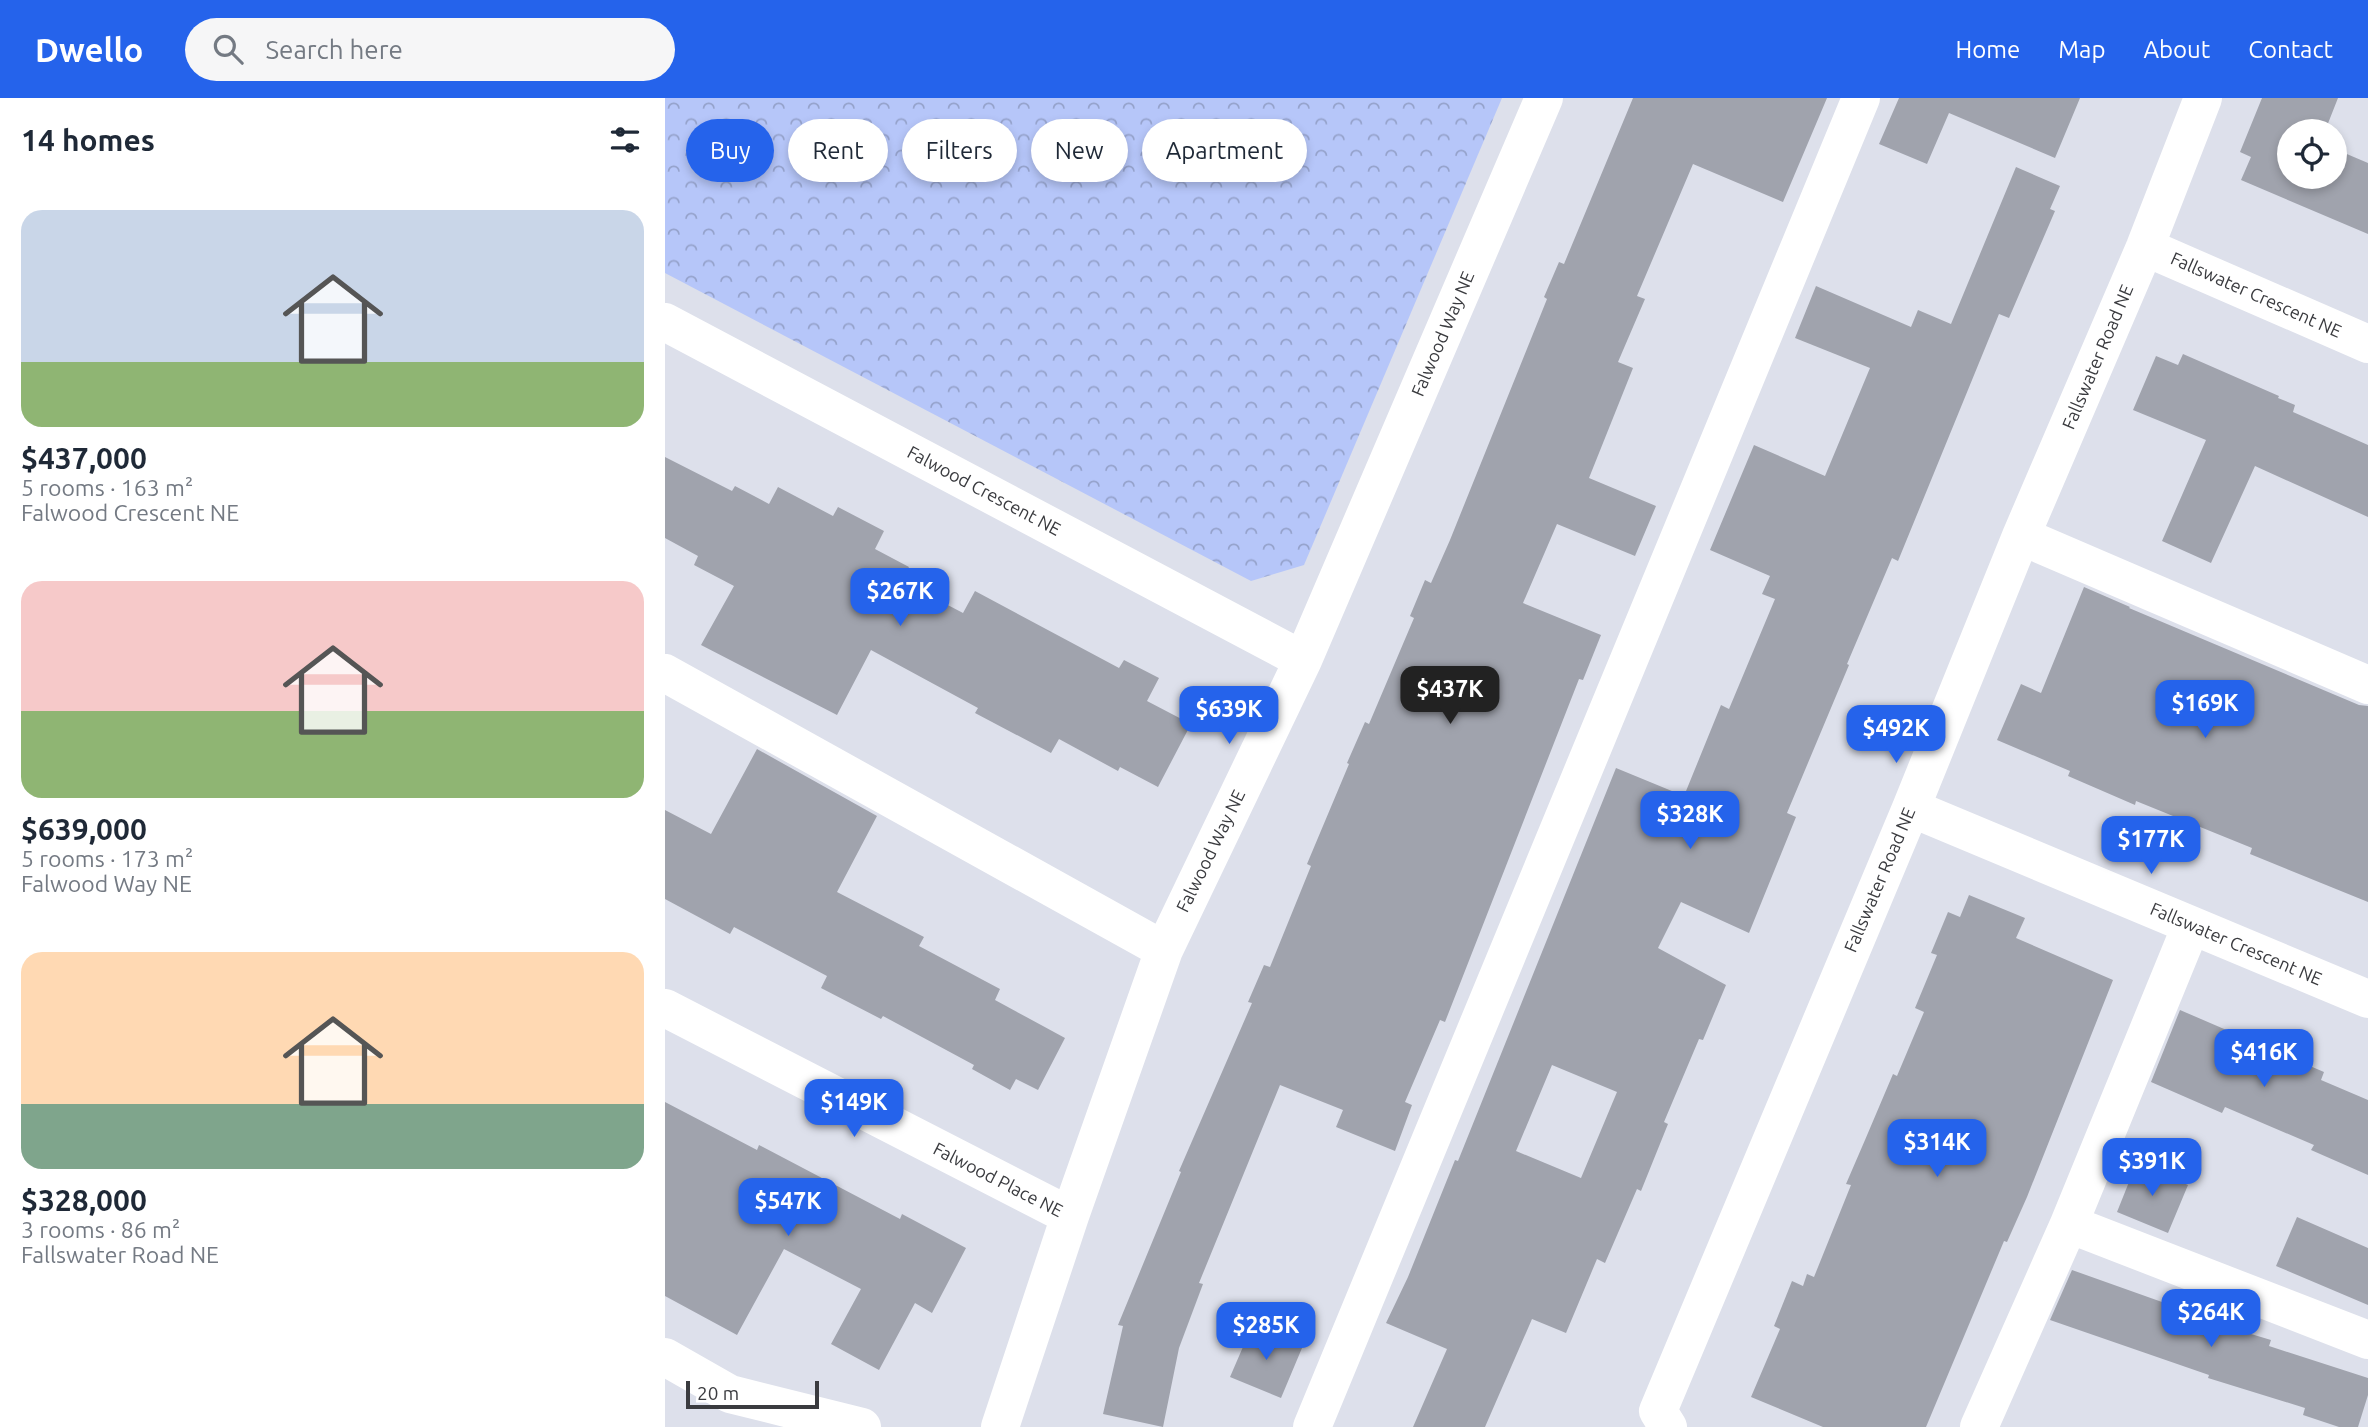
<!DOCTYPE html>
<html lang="en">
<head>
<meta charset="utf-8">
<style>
	:root { --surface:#fff; --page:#f6f6f7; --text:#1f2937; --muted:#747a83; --accent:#2563eb }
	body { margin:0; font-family:Ubuntu,sans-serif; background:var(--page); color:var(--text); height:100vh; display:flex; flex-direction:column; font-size:26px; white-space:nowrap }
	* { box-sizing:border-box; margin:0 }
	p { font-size:23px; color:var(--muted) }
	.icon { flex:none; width:38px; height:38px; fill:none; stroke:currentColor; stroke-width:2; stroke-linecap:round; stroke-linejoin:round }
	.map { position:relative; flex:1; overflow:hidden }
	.details { display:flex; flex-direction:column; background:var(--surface); width:665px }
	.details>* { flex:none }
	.banner { position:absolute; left:21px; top:21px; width:665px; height:63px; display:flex; gap:14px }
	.tools { position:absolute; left:1612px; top:21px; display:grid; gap:14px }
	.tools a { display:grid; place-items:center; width:70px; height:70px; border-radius:50%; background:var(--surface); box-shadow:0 4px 10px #0003; font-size:35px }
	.scale { position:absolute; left:21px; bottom:18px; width:133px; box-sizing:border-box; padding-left:7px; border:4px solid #3a3b3f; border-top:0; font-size:19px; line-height:24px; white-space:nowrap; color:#3a3b3f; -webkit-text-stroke:5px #fff; paint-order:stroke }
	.price { position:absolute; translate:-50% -60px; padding:0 16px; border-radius:14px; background:var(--accent); color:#fff; font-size:23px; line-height:46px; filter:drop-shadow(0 2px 4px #0008) }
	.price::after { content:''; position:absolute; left:50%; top:42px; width:21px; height:16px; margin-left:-10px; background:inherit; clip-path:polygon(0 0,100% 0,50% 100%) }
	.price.active { background:#222; color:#fff }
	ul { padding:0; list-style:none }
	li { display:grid; align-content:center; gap:14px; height:371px; padding:0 21px }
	li span { display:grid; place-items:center; height:217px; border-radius:21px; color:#555 }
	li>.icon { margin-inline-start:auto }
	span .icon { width:126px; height:126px; fill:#fffc; stroke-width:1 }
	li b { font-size:30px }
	h2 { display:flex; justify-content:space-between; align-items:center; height:84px; padding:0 21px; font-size:30px }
	.tag { padding:0 24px; border-radius:32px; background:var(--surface); box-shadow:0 4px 10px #0003; font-size:24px; line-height:63px }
	.tag.active { background:var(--accent); color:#fff }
	header { display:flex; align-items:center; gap:42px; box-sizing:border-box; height:98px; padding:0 35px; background:var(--accent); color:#fff }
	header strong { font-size:33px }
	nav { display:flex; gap:38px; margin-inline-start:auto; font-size:24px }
	.search { width:490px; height:63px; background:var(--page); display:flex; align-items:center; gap:18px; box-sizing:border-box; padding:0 24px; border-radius:38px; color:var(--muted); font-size:26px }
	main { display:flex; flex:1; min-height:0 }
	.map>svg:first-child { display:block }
</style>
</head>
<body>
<header>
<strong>Dwello</strong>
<div class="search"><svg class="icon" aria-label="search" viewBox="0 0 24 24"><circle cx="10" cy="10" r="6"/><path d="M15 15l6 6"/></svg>Search here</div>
<nav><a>Home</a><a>Map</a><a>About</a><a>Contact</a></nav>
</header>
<main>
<section class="details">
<h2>14 homes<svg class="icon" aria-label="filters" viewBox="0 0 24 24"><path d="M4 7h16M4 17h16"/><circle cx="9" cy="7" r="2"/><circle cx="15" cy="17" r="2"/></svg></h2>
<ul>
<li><span style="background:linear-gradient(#c9d6e8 70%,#8fb573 0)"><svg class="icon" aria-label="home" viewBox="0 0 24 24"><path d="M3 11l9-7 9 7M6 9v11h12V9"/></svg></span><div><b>$437,000</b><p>5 rooms · 163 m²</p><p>Falwood Crescent NE</p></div></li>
<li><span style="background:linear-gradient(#f6c9c9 60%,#8fb573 0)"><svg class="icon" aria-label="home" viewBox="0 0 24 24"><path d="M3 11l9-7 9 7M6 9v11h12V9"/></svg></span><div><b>$639,000</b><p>5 rooms · 173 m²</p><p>Falwood Way NE</p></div></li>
<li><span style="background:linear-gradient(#ffd9b3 70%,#7fa58c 0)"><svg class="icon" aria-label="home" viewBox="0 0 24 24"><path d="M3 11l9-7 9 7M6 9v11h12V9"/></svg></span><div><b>$328,000</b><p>3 rooms · 86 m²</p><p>Fallswater Road NE</p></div></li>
</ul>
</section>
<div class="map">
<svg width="1703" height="1329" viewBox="0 0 1703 1329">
	<defs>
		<pattern id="forest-crowns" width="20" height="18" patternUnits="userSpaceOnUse" patternTransform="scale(1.75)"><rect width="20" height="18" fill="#b6c6f9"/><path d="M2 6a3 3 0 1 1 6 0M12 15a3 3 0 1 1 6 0" fill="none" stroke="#95a2cb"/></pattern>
	</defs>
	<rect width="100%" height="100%" fill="#dde0eb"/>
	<path fill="url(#forest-crowns)" d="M0,0H837L639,467L586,483L0,175Z"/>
	<path fill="#a0a3ad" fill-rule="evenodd" d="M968,0H1162L1118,104L1028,66L972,198L980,201L953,264L968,270L924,380L991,408L970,458L892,426L858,505L936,537L918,582L914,581L780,924L775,922L740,1004L747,1007L730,1053L671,1029L678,1012L615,987L534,1185L538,1186L514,1250L498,1329L438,1316L458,1228L453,1227L516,1074L514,1073L587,905L583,904L599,867L605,869L646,768L642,766L684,666L682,665L700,624L704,626L749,520L745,518L760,482L766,485L785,442L882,201L879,199L894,164L899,166Z
		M1234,0H1415L1390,60L1284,15L1262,66L1214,46Z
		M1597,0H1673L1660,33H1624V79H1670V51L1703,65V136L1576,82L1586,59L1575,54Z
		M1351,69L1395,88L1385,111L1390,113L1344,220L1334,216L1233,463L1227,460L1182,566L1184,567L1122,715L1131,719L1084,835L1016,804L993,850L1061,887L1038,942L1034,941L999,1024L1003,1026L976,1093L972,1091L940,1165L932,1161L901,1235L867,1221L820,1329H748L782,1251L721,1225L743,1179L790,1062L793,1063L951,670L1019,698L1056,607L1064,611L1110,501L1097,496L1105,478L1045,452L1089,347L1160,378L1205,270L1130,240L1151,188L1246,229L1253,212L1286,226ZM887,967L952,994L916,1080L851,1053Z
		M1518,256L1614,298L1613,300L1630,307L1628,314L1703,347V419L1590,368L1546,465L1497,443L1541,342L1468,312L1491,258L1513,267Z
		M0,359L67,393L70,388L104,406L113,389L168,418L173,409L219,433L210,451L244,469L237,483L298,515L310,493L454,570L459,562L494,580L482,603L526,626L493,689L455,669L453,673L394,641L386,655L310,615L313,610L206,552L172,617L36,547L69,488L29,467L33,458L0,440Z
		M1419,489L1465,509L1464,510L1694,607L1703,608V804L1585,756L1587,750L1471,703L1470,707L1403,678L1405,673L1332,642L1356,586L1376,595Z
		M92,651L212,718L172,794L259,839L254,848L335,891L330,902L400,940L373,992L351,981L345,992L307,971L309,967L218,918L216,921L156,890L162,878L69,829L65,836L0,801V712L46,736Z
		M1304,797L1360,820L1351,840L1448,882L1362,1099L1342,1144L1339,1143L1261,1329H1158L1086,1299L1115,1231L1109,1228L1127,1183L1138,1188L1142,1176L1149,1179L1186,1087L1181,1086L1200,1042L1228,976L1232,978L1259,914L1250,910L1272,857L1266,855L1283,814L1295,819Z
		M1515,912L1659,974L1656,982L1703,1002V1077L1646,1052L1649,1047L1560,1009L1557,1015L1486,984Z
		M0,1004L92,1052L94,1047L235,1121L237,1116L301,1150L267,1215L250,1205L214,1272L166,1246L196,1191L119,1151L72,1237L0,1198Z
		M1472,1064L1523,1087L1503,1135L1452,1114Z
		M1632,1119L1703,1150V1207L1611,1168Z
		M1407,1172L1556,1225V1227L1606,1242L1604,1248L1703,1280V1297L1693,1329H1674L1638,1317L1640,1310L1543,1280L1544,1277L1385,1222Z
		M587,1228L637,1250L616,1300L565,1279Z"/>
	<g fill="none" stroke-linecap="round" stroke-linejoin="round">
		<path stroke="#fff" stroke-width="38" d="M1480,149L1703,246
			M0,224L638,562
			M1356,438L1703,587
			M0,575L499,852
			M1246,710L1703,901
			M0,910L405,1118
			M1404,1126L1526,828
			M0,1259L65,1296L197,1329
			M335,1329L405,1118L499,852L638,562L879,0
			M647,1329L1196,0
			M1003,1329L993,1313L1246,710L1356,438L1480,149L1538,0
			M1314,1329L1404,1126L1703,1242"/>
	</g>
	<g text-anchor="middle" stroke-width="6" stroke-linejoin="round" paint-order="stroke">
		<g font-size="18" fill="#3a3b3f" stroke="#fff">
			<text transform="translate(1591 197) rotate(24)" y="6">Fallswater Crescent NE</text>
			<text transform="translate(778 236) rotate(-67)" y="6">Falwood Way NE</text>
			<text transform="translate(1433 259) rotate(-67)" y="6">Fallswater Road NE</text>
			<text transform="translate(319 393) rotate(28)" y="6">Falwood Crescent NE</text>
			<text transform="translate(546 753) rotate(-64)" y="6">Falwood Way NE</text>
			<text transform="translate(1215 782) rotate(-67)" y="6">Fallswater Road NE</text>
			<text transform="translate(1571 846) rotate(23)" y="6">Fallswater Crescent NE</text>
			<text transform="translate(333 1082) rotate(27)" y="6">Falwood Place NE</text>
		</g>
	</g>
</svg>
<div class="tools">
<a><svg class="icon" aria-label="locate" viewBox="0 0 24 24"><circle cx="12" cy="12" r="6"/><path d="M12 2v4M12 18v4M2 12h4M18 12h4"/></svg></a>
</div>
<div class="scale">20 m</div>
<b class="price" style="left:235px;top:530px">$267K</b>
<b class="price active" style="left:785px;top:628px">$437K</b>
<b class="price" style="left:1540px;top:642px">$169K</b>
<b class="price" style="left:564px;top:648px">$639K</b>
<b class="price" style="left:1231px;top:667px">$492K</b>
<b class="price" style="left:1025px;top:753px">$328K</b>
<b class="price" style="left:1486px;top:778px">$177K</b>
<b class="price" style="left:1599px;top:991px">$416K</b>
<b class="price" style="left:189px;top:1041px">$149K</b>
<b class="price" style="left:1272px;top:1081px">$314K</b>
<b class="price" style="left:1487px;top:1100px">$391K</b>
<b class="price" style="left:123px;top:1140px">$547K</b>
<b class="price" style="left:1546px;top:1251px">$264K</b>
<b class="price" style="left:601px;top:1264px">$285K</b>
<div class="banner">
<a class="tag active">Buy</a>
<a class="tag">Rent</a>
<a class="tag">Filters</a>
<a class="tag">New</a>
<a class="tag">Apartment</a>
</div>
</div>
</main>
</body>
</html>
